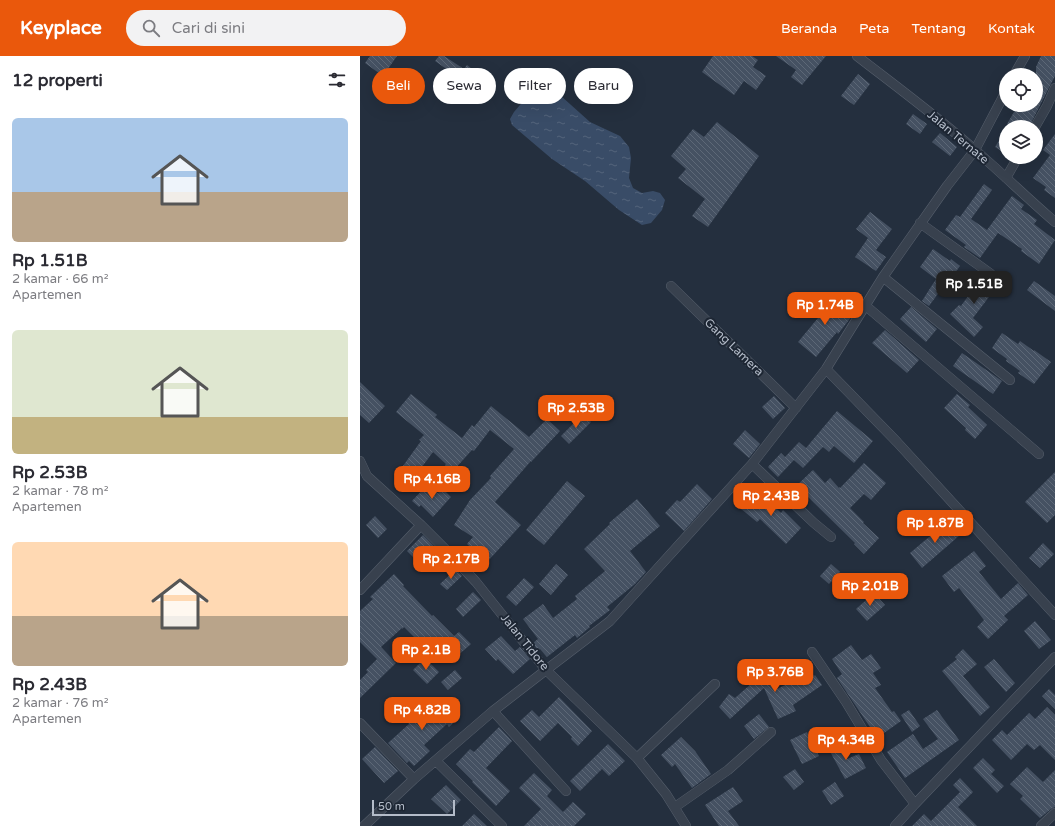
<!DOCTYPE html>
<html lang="id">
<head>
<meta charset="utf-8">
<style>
	:root { --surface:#fff; --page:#f2f2f3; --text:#2b2b33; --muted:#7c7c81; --accent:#ea580c }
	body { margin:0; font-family:"Varela Round",sans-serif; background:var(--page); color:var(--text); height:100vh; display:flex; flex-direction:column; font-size:15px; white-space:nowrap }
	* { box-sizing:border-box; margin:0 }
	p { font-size:13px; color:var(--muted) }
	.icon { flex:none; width:22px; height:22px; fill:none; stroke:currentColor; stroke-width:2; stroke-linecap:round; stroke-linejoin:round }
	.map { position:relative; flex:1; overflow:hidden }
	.drawer { display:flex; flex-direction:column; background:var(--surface); width:360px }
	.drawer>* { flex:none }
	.guide { position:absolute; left:12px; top:12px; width:380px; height:36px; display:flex; gap:8px }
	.tools { position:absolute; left:639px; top:12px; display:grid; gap:8px }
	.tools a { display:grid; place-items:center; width:44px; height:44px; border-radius:50%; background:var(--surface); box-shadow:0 4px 16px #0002; font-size:20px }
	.scale { position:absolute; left:12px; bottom:10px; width:83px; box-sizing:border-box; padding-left:4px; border:2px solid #b4bcc9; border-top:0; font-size:11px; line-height:14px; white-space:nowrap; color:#b4bcc9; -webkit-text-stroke:3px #1d2633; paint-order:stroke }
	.price { position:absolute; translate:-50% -34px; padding:0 9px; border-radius:8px; background:var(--accent); color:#fff; font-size:13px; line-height:26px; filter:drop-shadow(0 1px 2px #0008) }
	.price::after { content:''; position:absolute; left:50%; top:24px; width:12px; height:9px; margin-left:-6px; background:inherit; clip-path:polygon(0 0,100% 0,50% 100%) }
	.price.active { background:#222; color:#fff }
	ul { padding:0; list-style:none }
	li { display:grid; align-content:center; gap:8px; height:212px; padding:0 12px }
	li span { display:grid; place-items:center; height:124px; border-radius:6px; color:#555 }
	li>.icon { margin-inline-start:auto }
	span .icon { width:72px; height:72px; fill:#fffc; stroke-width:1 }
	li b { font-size:17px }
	h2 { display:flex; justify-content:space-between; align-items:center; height:48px; padding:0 12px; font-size:17px }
	.tag { padding:0 14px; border-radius:18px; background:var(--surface); box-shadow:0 4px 16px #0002; font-size:14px; line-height:36px }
	.tag.active { background:var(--accent); color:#fff }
	header { display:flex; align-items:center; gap:24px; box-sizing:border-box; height:56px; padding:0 20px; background:var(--accent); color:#fff }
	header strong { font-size:19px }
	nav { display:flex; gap:22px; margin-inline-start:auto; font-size:14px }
	.search { width:280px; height:36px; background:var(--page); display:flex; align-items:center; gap:10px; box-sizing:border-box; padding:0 14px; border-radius:22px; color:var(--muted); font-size:15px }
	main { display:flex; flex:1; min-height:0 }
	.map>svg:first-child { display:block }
</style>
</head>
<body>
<header>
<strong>Keyplace</strong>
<div class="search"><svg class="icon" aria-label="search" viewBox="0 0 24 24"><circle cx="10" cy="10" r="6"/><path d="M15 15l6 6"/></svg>Cari di sini</div>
<nav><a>Beranda</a><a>Peta</a><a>Tentang</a><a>Kontak</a></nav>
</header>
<main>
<section class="drawer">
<h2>12 properti<svg class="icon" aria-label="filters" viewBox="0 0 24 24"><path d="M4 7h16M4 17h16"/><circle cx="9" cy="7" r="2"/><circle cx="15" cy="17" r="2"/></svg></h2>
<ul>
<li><span style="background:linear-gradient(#a9c7e8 60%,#b9a48a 0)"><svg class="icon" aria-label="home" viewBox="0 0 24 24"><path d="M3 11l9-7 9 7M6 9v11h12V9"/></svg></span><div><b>Rp 1.51B</b><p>2 kamar · 66 m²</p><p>Apartemen</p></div></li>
<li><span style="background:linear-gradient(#dfe7d0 70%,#c2b280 0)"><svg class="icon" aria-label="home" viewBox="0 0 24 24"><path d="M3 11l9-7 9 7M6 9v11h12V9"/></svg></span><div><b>Rp 2.53B</b><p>2 kamar · 78 m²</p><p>Apartemen</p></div></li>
<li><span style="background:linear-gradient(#ffd9b3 60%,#b9a48a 0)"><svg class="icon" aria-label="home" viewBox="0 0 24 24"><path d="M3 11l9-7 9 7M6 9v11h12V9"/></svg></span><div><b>Rp 2.43B</b><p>2 kamar · 76 m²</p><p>Apartemen</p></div></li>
</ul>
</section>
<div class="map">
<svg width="695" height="770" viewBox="0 0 695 770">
	<defs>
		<pattern id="water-ripples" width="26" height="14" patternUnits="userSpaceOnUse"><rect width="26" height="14" fill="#394c67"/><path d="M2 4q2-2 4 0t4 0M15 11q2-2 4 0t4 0" fill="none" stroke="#53647b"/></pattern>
		<pattern id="building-back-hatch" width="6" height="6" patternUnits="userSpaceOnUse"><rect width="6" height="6" fill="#455162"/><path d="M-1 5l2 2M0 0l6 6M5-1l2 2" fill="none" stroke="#5d6877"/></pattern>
	</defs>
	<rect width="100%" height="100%" fill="#242f3e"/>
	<path fill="url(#water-ripples)" d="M183,28L191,31L230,66L260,80L269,91L271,102L269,122L273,132L282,137L293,135L300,137L305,144L302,154L291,167L282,169L259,154L225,125L192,103L152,69L150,63L154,56L177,29Z"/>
	<path fill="url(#building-back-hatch)" d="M10,0H37L23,20L5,7Z
		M79,0H84L104,13L107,9L116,16L106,31L96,25L98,21L75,5Z
		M353,0H392L398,4L393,11L406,20L396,34L384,25L374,39L342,16Z
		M416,0H466L442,29L431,21L436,14Z
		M681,0H695V20L669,71H652L647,68L658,49H676V11Z
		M498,18L510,28L494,49L481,40Z
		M553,58L567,68L560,78L546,68Z
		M357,66L399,100L348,171L332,160L345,143L318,122L326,113L311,100L333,73L344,81Z
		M646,73V98L635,91Z
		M580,77L597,91L590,100L572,86Z
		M695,78V142L684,134L686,131L673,122L690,99L683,94Z
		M624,128L632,134L611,163L627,174L652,140L664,149L661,153L677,164L674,168L695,184L679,208L661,195L662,193L638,177L620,202L604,191L606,189L585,174L596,159L600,161Z
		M510,156L532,173L516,194L526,201L516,215L495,201L508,182L496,173Z
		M573,193L590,205L591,203L600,210L584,232L583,231L569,250L562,245L576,223L560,211Z
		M623,219L638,229L613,262L623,271L614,281L590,258L599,249L601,250Z
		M674,225L695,240V255L667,234Z
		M466,240L492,260L478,278L477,276L456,301L438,286L458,262L452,257Z
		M551,251L577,273L566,286L540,263Z
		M525,274L559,304L547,317L512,287Z
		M642,277L658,288L660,285L674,295V294L691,306L674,328L658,317L660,315L646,305L647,303L632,292Z
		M602,297L642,325L633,338L593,310Z
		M0,326L25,350L9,367L0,359Z
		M51,338L77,359L75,361L102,382L112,369L114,371L131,350L169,381L187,363L200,375L171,406V405L135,446L161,469L127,506L107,488L113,481L94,469L110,444L131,422L130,420L154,393L130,374L114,395L112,394L92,416L85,409L86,408L73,396L53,423L40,414L61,385L59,384L64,379L36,356Z
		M597,338L610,349L608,351L627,369L615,383L605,374L606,372L584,352Z
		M414,340L425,352L413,363L402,351Z
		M477,355L513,385L494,407L474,390L469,396L463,391L443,412L434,404L418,421L408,411L421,397L425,401L439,386L446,392Z
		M223,358L231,366L209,388L201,380Z
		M385,374L400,388L389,402L373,388Z
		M504,407L526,427L511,444L504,438L490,452L504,466L503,467L519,482L504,498L494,488L495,487L445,438L442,441L434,432L453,414L465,427L470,422L479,432V431L480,432Z
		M695,416V459L687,467L665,446Z
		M207,425L225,440L184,489L166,474Z
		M68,428L78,437L82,432L91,441L73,461L61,449L59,451L52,445Z
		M337,428L352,443L324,475L305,457L317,444L320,446Z
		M396,434L421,457L423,454L441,472L426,488L400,463L397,466L380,452Z
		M277,443L300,470L270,495L286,516L275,528L247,551L250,554L229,570L230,571L217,582L215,579L187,601L180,593L178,595L173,587L178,583L163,563L183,548L193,562L217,543L215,540L245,515L224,493L250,468L249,467Z
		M15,460L27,473L18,482L6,469Z
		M588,465L600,479L562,512L550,497Z
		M63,479L78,494L62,510L47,495Z
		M683,487L694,498L680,512L669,502Z
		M614,495L626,510L619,516L641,543L658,527L668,539L644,560L648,564L628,583L617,571L624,564L599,532L594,536L582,520Z
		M196,508L208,519L191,539L179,528Z
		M471,508L480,516L469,528L460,520Z
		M96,513L102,520L87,534L80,528Z
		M34,518L44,529L43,530L72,560L73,559L94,580L99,576L111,588L95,602L77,583L66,593L44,571L42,573V572L21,591L36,607L0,642V624L8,616L6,614L17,603L0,586V555L13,543L10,541Z
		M164,522L174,531L156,550L146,541Z
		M113,536L121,544L103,561L96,553Z
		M514,537L525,549L507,565L496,553Z
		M675,565L691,584L679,593L664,575Z
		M141,580L155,595L160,591L170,603L153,618L138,603L136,605L125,593Z
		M491,589L502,604L511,598L521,612L513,617L521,629L515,632L532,656L534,655L541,665L517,682L510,671L477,622L482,618L472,603Z
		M603,593L617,608L603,620L630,651L620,660L582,615L597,603L595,601Z
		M65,602L79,616L67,628L53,614Z
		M634,603L655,627L646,636L624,611Z
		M446,608L454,620L455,619L462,629L433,649L436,655L418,663L404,632L370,663L359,651L369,638L375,642L399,621L396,615L398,614L415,634L431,626L428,620Z
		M95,614L102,622L88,634L81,626Z
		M689,633L695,639V653L682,640Z
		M199,641L232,675L218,690L211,683L212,681L198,667L180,685L160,665L172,654L179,661Z
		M83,643L100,661L89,671L87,668L64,689L70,695L54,710L49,705L47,707L28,687L49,668L42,659L56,647L66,658Z
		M687,651L695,659V704L680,689L674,694L667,688L651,704L632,684L642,674L647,679L669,657L675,663Z
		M549,654L560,670L552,676L541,659Z
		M577,654L599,684L545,722L527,696L553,678L563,693L578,683L563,663Z
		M399,658L409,671L394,683L384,670Z
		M139,671L152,685L126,712L150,735L136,750L112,726L113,725L96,708L110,693L114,696Z
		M447,676L459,700L442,708L430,684Z
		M321,681L335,695L351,718L332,732L315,708L312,711L301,699Z
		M478,685L487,703L499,698L506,712L485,723L467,690Z
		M248,688L265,705L249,720L242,713L220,735L210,725Z
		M15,691L38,715L24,727L2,703Z
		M623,702L635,714L631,718L644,730L637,737L613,712Z
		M667,711L683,726L695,714V751L691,753L680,762L660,743L663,740L650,728Z
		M435,713L444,726L434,734L423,721Z
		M174,717L192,734L187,740L203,756L213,746L226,758L214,770H164L181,753L159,732Z
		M600,722L613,736L598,751L617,770H552L564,758L571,765L600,736L593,729Z
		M475,726L484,740L471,749L462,735Z
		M86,729L101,744L87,758L71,743Z
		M373,731L383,745L368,755L379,770H359L345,749Z
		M114,758L127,770H102Z"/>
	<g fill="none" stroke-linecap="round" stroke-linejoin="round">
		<g stroke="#565f6c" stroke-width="10">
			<path id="minor" d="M497,0C537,31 578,61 616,95C643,118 668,143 695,166
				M654,19L665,0
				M675,71L687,50L695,32
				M646,122L658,101
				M560,167L631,218
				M523,221L650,324
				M311,230L436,352
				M506,250L679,398
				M466,313L537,386L695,559
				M0,405L7,420L61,469L86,494L116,526L186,614L277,702L306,738L326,770
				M392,408L454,467L471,481
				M0,534L61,469
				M452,596L486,646L521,704L555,748
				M133,655L206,735
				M0,667L54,723
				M277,702L355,628
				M76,705L142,770
				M315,751L368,714L411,676
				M4,770L54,723L133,655L186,614L241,572L250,565L392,408L466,313L523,221L587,130L615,94L646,35
				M535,770L555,748L695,601
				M681,770L695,757"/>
		</g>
		<use href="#minor" stroke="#38414e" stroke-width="9"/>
	</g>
	<g text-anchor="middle" stroke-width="4" stroke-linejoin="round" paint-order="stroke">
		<g font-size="12" fill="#b4bcc9" stroke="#1d2633">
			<text transform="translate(598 81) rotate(40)" y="4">Jalan Ternate</text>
			<text transform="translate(374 291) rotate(44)" y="4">Gang Lamera</text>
			<text transform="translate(165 586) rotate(51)" y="4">Jalan Tidore</text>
		</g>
	</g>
</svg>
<div class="tools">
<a><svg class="icon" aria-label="locate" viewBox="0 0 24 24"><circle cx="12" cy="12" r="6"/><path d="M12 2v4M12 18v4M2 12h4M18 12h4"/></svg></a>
<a><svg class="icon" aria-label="layers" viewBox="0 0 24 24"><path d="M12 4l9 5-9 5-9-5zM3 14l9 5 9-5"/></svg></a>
</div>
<div class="scale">50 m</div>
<b class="price active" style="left:614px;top:249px">Rp 1.51B</b>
<b class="price" style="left:465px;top:270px">Rp 1.74B</b>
<b class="price" style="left:216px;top:373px">Rp 2.53B</b>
<b class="price" style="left:72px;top:444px">Rp 4.16B</b>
<b class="price" style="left:411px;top:461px">Rp 2.43B</b>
<b class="price" style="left:575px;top:488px">Rp 1.87B</b>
<b class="price" style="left:91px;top:524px">Rp 2.17B</b>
<b class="price" style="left:510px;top:551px">Rp 2.01B</b>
<b class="price" style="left:66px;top:615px">Rp 2.1B</b>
<b class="price" style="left:415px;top:637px">Rp 3.76B</b>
<b class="price" style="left:62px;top:675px">Rp 4.82B</b>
<b class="price" style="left:486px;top:705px">Rp 4.34B</b>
<div class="guide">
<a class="tag active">Beli</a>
<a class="tag">Sewa</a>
<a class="tag">Filter</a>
<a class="tag">Baru</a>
</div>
</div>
</main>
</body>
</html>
